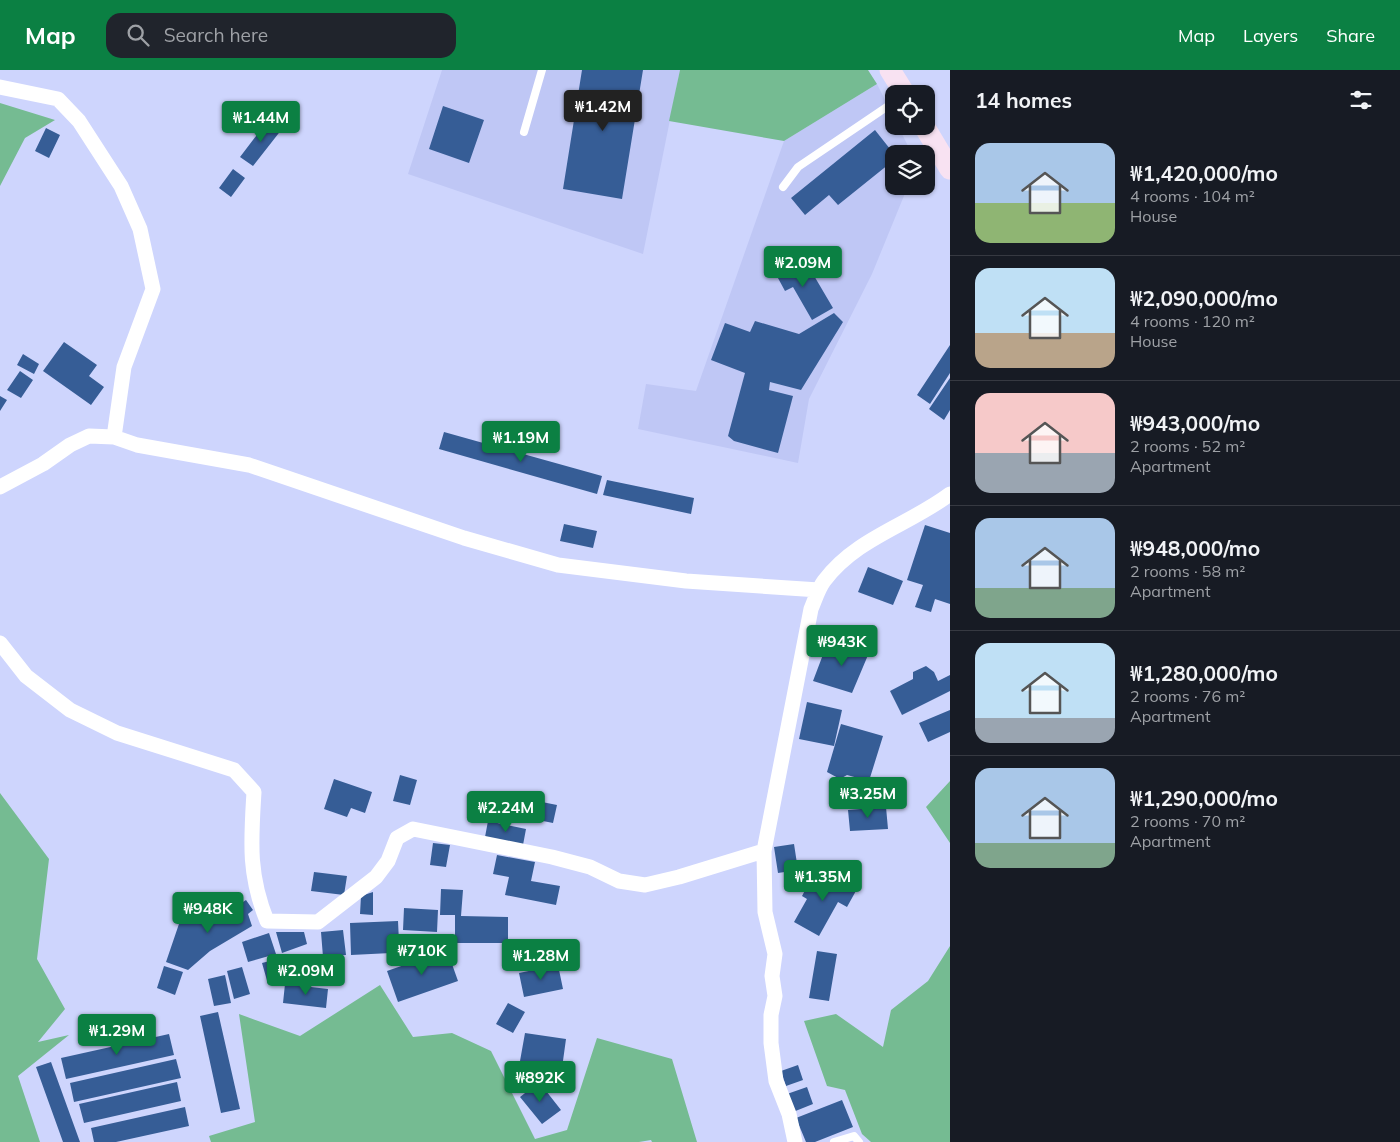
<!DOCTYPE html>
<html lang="en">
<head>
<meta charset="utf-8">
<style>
	:root { --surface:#171b24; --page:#20242c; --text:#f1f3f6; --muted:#9ea1a6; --line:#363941; --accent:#0b8043 }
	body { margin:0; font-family:Mulish,sans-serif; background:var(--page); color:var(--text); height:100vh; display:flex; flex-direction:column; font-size:19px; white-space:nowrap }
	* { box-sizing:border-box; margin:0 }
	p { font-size:16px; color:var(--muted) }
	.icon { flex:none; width:28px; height:28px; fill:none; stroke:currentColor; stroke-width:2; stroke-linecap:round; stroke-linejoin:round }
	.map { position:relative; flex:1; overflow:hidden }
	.side { display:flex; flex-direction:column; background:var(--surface); width:450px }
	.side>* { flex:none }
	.fabs { position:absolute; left:885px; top:15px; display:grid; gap:10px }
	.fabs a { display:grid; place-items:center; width:50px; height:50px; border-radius:10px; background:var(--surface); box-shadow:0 1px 4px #0004; font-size:25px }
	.price { position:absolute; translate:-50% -42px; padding:0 11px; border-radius:5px; background:var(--accent); color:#fff; font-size:16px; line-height:32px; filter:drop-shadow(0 1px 2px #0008) }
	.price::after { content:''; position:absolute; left:50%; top:30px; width:15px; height:11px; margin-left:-8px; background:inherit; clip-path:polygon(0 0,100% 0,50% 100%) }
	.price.current { background:#222; color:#fff }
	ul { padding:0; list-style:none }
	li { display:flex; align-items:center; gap:15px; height:125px; padding:0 25px }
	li+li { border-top:1px solid var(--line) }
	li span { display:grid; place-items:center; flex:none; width:140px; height:100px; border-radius:15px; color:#555 }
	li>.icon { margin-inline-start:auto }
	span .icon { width:60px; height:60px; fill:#fffc; stroke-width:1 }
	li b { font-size:21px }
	h2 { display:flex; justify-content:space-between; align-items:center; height:60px; padding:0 25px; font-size:21px }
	header { display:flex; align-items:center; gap:30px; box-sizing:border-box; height:70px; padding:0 25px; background:var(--accent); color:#fff }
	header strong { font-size:24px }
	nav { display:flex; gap:28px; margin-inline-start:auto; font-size:18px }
	.search { width:350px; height:45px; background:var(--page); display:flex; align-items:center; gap:12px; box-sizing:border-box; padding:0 18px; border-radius:15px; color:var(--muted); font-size:19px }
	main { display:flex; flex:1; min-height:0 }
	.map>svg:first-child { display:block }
</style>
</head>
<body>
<header>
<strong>Map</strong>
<div class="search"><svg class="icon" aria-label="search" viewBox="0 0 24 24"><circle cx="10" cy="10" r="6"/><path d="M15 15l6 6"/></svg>Search here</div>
<nav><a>Map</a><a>Layers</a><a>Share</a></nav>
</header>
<main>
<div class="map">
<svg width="950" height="1072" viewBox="0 0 950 1072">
	<rect width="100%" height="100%" fill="#ced5fd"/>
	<path fill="#bfc7f5" d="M442,0H680L643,184L408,104Z
		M877,14L894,48V56H898L912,84H894V116H908L872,204L809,329L798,393L638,359L646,314L696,321L784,71Z"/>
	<path fill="#75bb92" d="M680,0H868L877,14L784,71L669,51Z
		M0,33L55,50L25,68L0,116Z
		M950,711V773L926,737Z
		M0,723L49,789L37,889L65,939L38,972L69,965L18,1006L40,1072H0Z
		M950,876V1072H871L862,1064L845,1020L827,1016L804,951L836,944L883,977L891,940L928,911Z
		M380,915L413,967L452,963L491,981L535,1069L567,1060L597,968L672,989L697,1072H652L651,1070L639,1072H211L209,1066L255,1052L239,944L300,966Z"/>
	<path fill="#365d96" d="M582,0H643L622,129L563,119Z
		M443,36L484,50L469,93L429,79Z
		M269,49L282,59L253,96L240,87Z
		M46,58L60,65L49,88L35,81Z
		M875,60L894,84V90L838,135L829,125L805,145L791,128Z
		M233,99L245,108L231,127L219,118Z
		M790,187L803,210L813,204L833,238L812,250L793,217L785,221L772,197Z
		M834,243L843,252L801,320L770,312L769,320L793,326L778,383L734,371L728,366L745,303L711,290L725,253L750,262L755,251L799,264Z
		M64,272L97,295L89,306L104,317L91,335L43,301Z
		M950,275V303L930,334L917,325Z
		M23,284L39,294L34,304L17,295Z
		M20,301L33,310L21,328L7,320Z
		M950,308V340L944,350L929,339Z
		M0,326L7,330L0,341Z
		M444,362L602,406L597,424L439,379Z
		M607,410L694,428L691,444L603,425Z
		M564,454L597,461L593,478L560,471Z
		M925,455L950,463V534L935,529L931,542L915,537L923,515L907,510Z
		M868,497L903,511L893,535L858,522Z
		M853,573L871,578L852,623L813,611L827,574L850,582Z
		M926,596L934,602L938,611L950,605V621L902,645L890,621L913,609V602Z
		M807,632L842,640L834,676L799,669Z
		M950,640V662L928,672L919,653Z
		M841,654L883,666L869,711L847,705L840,709L827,702Z
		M400,705L417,710L410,735L393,731Z
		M334,709L372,722L365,743L351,738L347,747L324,739Z
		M864,714V730L834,731L833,715Z
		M542,732L557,735L553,753L538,750Z
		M886,737L888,759L850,761L848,740Z
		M488,751L526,759L523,775L485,767Z
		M433,773L450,775L446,797L430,795Z
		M794,774L798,800L778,803L774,777Z
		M497,785L535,792L531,811L560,816L556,835L505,825L509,807L493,804Z
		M825,801L857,819L847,837L838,832L819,866L794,852L807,829L802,826L810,811L817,815Z
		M314,802L347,806L344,825L311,821Z
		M441,819L463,820L461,846L508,847V873H455V845H440Z
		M373,822V845L360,844L361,826Z
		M246,830L253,840L248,844L252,856L210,881L188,900L166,892L181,848L196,852L231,833L234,838Z
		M404,838L438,840L437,862L403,860Z
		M398,851L399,872H391V883L351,885L350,853Z
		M343,860L346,885L323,887L321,862Z
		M276,862H304L307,874L282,883Z
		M269,863L276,884L248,892L242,872Z
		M447,880L458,911L398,932L387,901Z
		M817,881L837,884L829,931L809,928Z
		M281,888L287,909L268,914L262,893Z
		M558,895L563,919L524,927L519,903Z
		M164,896L183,902L175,925L157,918Z
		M242,897L250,924L234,929L227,901Z
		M225,905L231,933L214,936L208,909Z
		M285,914L328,919L326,938L283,933Z
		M508,933L525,942L513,963L496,954Z
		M218,942L240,1039L221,1043L200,946Z
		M525,963L566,969L562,998L520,991Z
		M169,964L174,985L66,1009L61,988Z
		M176,989L181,1008L74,1032L70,1013Z
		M51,992L80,1072H63L36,997Z
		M798,995L803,1010L786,1016L781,1001Z
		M177,1012L181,1031L84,1053L79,1034Z
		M539,1012L561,1040L542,1054L520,1027Z
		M807,1017L813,1034L793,1042L787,1024Z
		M842,1030L853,1057L815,1072H806L796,1048Z
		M185,1037L189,1056L116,1072H94L91,1058Z"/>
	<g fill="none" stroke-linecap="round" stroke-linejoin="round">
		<path stroke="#fff" stroke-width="8" d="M524,62L542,0
			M783,117L798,97L894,32
			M834,1072L854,1066L859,1072"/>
		<path stroke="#fff" stroke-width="15" d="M0,17L58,29L79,51L121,116L140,159L153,219L124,297L114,367
			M0,417L43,394L70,375L89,366L114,367L137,375L249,395L464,468L558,495L686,511L819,520
			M0,573L26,606L70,640L117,663L234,700L254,722C251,771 248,804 267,851L318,852L376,807L388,791L397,768L413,759L552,787L590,797L619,811L645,815L679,807L764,781L811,539C815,530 818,519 824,511C856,468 909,455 950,424
			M764,781L765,842L775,884L772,906L775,926L771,945V973L776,1011L789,1044L795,1072"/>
		<path stroke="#f8e2f2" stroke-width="21" d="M890,0L905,24
			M924,56L950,99"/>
	</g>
</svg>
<div class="fabs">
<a><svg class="icon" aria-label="locate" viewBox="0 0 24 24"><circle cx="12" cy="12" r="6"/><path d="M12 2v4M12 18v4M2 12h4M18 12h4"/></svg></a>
<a><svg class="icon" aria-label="layers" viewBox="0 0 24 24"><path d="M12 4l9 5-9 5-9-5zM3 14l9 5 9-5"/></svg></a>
</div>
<b class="price current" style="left:603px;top:62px">₩1.42M</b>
<b class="price" style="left:261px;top:73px">₩1.44M</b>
<b class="price" style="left:803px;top:218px">₩2.09M</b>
<b class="price" style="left:521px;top:393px">₩1.19M</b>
<b class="price" style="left:842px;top:597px">₩943K</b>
<b class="price" style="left:868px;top:749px">₩3.25M</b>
<b class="price" style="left:506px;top:763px">₩2.24M</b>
<b class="price" style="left:823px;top:832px">₩1.35M</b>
<b class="price" style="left:208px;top:864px">₩948K</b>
<b class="price" style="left:422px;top:906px">₩710K</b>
<b class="price" style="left:541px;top:911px">₩1.28M</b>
<b class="price" style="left:306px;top:926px">₩2.09M</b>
<b class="price" style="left:117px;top:986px">₩1.29M</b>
<b class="price" style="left:540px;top:1033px">₩892K</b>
</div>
<section class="side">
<h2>14 homes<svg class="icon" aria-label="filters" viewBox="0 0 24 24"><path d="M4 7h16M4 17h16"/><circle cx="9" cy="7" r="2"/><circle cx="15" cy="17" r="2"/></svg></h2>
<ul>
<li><span style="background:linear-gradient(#a9c7e8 60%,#8fb573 0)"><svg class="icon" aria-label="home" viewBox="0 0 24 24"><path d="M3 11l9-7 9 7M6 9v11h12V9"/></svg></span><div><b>₩1,420,000/mo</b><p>4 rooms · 104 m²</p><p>House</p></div></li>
<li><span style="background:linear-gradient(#bfe0f5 65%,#b9a48a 0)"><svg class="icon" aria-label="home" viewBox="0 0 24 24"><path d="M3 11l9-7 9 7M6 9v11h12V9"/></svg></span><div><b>₩2,090,000/mo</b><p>4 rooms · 120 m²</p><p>House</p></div></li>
<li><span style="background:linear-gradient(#f6c9c9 60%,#9aa5b1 0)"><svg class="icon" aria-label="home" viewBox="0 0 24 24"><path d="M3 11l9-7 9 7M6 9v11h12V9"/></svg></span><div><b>₩943,000/mo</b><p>2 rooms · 52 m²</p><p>Apartment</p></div></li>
<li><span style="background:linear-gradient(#a9c7e8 70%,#7fa58c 0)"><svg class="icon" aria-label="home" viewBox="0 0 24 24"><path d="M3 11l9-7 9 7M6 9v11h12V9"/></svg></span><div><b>₩948,000/mo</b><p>2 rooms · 58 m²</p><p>Apartment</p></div></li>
<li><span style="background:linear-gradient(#bfe0f5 75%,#9aa5b1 0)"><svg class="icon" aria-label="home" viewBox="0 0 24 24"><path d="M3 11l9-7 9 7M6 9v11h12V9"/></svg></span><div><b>₩1,280,000/mo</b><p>2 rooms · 76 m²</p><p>Apartment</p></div></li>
<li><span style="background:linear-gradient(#a9c7e8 75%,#7fa58c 0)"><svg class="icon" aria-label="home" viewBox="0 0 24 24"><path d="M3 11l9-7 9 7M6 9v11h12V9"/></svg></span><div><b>₩1,290,000/mo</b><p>2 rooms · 70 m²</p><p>Apartment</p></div></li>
</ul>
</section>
</main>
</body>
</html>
